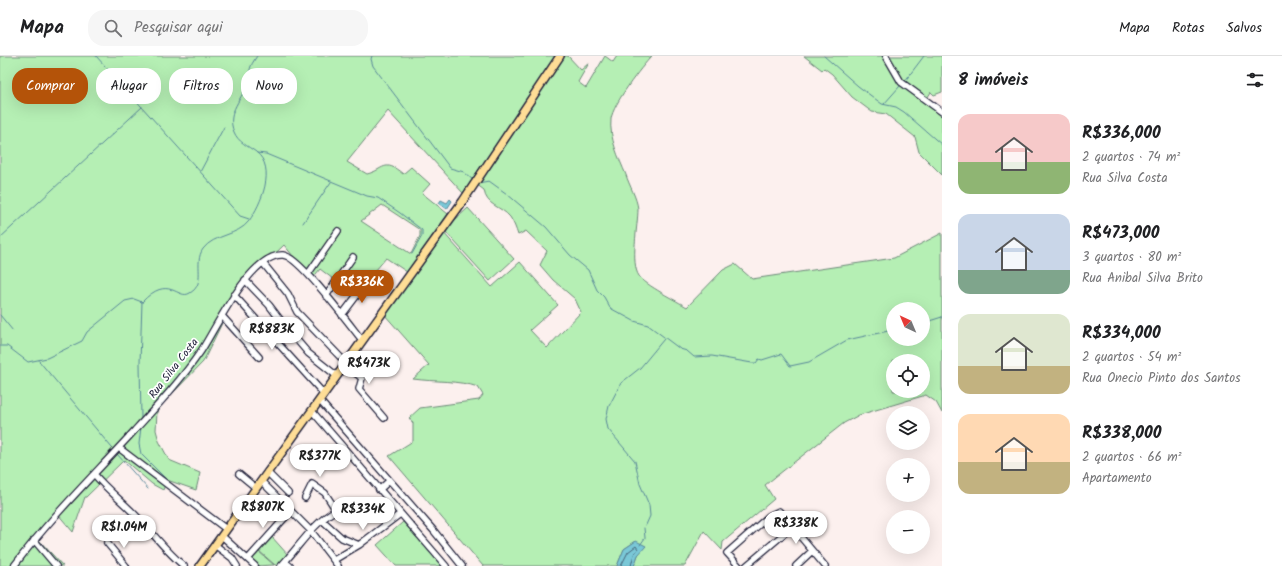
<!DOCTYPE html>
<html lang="pt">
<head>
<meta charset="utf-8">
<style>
	:root { --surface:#fff; --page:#f6f6f6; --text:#202124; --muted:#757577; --line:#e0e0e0; --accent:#b45309 }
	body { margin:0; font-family:Kalam,sans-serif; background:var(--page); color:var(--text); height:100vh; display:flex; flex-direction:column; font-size:15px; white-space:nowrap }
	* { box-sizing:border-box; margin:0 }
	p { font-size:13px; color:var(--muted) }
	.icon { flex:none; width:22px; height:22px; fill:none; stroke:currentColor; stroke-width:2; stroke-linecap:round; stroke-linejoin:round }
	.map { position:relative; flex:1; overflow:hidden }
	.drawer { display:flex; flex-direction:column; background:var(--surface); width:340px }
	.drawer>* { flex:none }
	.hud { position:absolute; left:12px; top:12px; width:380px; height:36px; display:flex; gap:8px }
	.needle { width:26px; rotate:316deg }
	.fabs { position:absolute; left:886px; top:246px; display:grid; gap:8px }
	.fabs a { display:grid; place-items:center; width:44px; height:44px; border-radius:50%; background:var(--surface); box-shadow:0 4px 16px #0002; font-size:20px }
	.price { position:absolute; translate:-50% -34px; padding:0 9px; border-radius:14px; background:#fff; color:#222; font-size:13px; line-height:26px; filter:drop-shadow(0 1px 2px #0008) }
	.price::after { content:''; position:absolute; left:50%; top:24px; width:12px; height:9px; margin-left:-6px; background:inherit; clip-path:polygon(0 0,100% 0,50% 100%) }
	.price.current { background:var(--accent); color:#fff }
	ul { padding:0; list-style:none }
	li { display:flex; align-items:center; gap:12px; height:100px; padding:0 16px }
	li span { display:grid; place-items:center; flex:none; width:112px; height:80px; border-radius:12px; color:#555 }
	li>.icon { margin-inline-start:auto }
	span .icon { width:48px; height:48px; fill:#fffc; stroke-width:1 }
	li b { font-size:17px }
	h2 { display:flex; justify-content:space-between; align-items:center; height:48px; padding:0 16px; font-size:17px }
	.chip { padding:0 14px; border-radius:16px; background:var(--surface); box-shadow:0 4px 16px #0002; font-size:14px; line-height:36px }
	.chip.current { background:var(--accent); color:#fff }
	header { display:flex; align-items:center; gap:24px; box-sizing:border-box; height:56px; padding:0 20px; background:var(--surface); border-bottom:1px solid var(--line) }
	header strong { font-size:19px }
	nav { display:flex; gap:22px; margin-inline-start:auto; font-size:14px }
	.search { width:280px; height:36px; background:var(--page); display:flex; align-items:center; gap:10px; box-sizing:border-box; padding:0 14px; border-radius:16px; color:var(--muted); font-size:15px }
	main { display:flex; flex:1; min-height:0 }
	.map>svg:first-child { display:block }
</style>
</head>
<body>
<header>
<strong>Mapa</strong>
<div class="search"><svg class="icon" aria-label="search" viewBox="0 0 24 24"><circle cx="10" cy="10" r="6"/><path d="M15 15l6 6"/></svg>Pesquisar aqui</div>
<nav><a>Mapa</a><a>Rotas</a><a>Salvos</a></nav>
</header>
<main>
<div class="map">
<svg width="942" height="510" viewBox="0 0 942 510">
	<rect width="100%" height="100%" fill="#fcf0ee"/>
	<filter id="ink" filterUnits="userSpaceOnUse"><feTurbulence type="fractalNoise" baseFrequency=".025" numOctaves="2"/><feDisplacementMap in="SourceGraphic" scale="8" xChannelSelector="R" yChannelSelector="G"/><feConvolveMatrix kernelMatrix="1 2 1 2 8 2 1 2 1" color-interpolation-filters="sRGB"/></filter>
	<g filter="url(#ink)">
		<path fill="#b5efb4" stroke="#6c8878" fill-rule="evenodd" d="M0,0H556L463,137L388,55L347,106L367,118C384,114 384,102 403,118L411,111L430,128L422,137L448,158L407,216L386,202L360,233L343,220L337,226L320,213L312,223L284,189L230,241L225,261L203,306L171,339L168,340L157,356L156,374L159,385L169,404L200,417L196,434L167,424L163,434L152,428L124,404L86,441H85L73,476L57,457L38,483L63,510H0ZM382,149L420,174V180L411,198L361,165Z
			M562,0H568L581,14L589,7L578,26L586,32L605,0L613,6L617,0H652C641,11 613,48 611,63C609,82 619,102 626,119C629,129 637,142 638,153C638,169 630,207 639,220C645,229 677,245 687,251L723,214L735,208L752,223L894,202L942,177V357L936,346L926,339L859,359L844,367L765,429L774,443L723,486L722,494L704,475L685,510H634L638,499L636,485L624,493L617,510H483L389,400L413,385V367L409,362L420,352L479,344L483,339L478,331C458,324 435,326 413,323L429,309L384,258L442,175L492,231L520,206L558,249L530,274L547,292L581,256L575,243L553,224L540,209L547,195L526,175L518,179C516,173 514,167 510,161C501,150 486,150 484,134L476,128ZM893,253H923V283H893ZM893,305H923V335H893Z
			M804,0H942V36L934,39L931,36L926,44L942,54V119L919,96L915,81L886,58L872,56L852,41L832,18L824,12L822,14Z
			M468,152L514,203L490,225L444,174Z
			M403,466L442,510H396L377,489Z
			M272,481L288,499L279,509H275L259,495Z
			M258,495L274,509L255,510L250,505Z"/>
		<path fill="#7ac8d7" stroke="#578699" d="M450,143L452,145L447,153L439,147L441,144L447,147Z
			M636,485L646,490L638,499L634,510H617L624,493Z"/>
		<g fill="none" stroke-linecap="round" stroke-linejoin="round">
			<path stroke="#456479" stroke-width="1" d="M621,510L628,496L636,490L638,493L634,498L631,510"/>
			<path stroke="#578699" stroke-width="1" d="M96,0L240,160L249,163
				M372,0L371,3L373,10L450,112L464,116L474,125
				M824,0L858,30L882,48L896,51L904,56L942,89
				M905,25L924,0
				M884,48L900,30
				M257,97L266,98L367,140L378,142L400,157L422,174V180L412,198
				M200,116L224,71
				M478,127L489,125L507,138L546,171L570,199L588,214L597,234L604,241L610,252L634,265L648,269L680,293L687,295L694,301L712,300L752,307H756L759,303L762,304L781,298L790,310L809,306L847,284L893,274
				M303,167L331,126
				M0,182L142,51
				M142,246C169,217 178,245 190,237C207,227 193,207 203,193C214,178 238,180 249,165C261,148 277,112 256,96C248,90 238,86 234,76C225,56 244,42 248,25C251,12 248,13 257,0
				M0,259L13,275
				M923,267L942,261
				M0,290H7L28,306L47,302L82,285L87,276L125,245L134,243L142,246
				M39,305L112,392
				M141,362L140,307L142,246
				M141,371L139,388L141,398L171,428
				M117,398L148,433
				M646,469L650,460L649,449L640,428L635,405L608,373L606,363L609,350L621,327L640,312L664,283
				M640,489L645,482L644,472"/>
			<g stroke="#22223b" stroke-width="8">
				<path id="minor" d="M886,0L901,26L942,56
					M263,207L288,238L297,256L346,307
					M308,218L338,175
					M245,224L269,249L285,270L308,297L337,320
					M234,239L324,338
					M326,240L353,201
					M342,259L367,226
					M222,260L259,301
					M345,309L362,322L359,333L384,362
					M320,345L434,475L462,510
					M312,355L446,510
					M119,392L226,473
					M267,416L288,437
					M94,418C108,435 127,449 142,466C156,481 168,497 184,510
					M239,418L256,432
					M261,425L311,475L338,510
					M379,434L389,425
					M305,442L312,428L325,437L336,454
					M322,464L342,482L359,489
					M222,480L255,510
					M34,484L56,510
					M107,487L126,510
					M215,489L232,502L237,510
					M248,503L291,455
					M334,504L359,489L400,458
					M285,506L290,510
					M14,510C51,461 94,419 135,374C158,349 182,323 201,295C216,272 251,197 283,199C299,200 350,269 362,284
					M281,510C299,491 313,467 336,454L350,461
					M739,510L727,497L769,460L779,455L825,510
					M746,510L792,471
					M796,510L812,495"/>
			</g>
			<g stroke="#22223b" stroke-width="10">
				<path id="major" d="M200,510L463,145L560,0"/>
			</g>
			<use href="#minor" stroke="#fff" stroke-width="5.5"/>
			<use href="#major" stroke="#fedd96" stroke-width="7"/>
		</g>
	</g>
	<g text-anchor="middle" stroke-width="3.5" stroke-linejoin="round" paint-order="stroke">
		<g font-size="11" fill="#22223b" stroke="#fff">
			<text transform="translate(173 312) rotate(-52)" y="4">Rua Silva Costa</text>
		</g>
	</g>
</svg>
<div class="fabs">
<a><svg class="needle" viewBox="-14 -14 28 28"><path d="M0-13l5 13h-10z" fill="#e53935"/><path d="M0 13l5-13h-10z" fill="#757577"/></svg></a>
<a><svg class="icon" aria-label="locate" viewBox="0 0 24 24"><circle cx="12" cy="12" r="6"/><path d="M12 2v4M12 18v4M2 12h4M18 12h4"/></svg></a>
<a><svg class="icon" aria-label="layers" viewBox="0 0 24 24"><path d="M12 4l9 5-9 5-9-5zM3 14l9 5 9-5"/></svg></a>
<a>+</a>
<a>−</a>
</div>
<b class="price current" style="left:362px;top:248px">R$336K</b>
<b class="price" style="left:272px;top:295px">R$883K</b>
<b class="price" style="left:369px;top:329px">R$473K</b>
<b class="price" style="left:320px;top:422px">R$377K</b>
<b class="price" style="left:263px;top:473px">R$807K</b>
<b class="price" style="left:363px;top:475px">R$334K</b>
<b class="price" style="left:796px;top:489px">R$338K</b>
<b class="price" style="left:124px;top:493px">R$1.04M</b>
<div class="hud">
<a class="chip current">Comprar</a>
<a class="chip">Alugar</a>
<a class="chip">Filtros</a>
<a class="chip">Novo</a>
</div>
</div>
<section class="drawer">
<h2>8 imóveis<svg class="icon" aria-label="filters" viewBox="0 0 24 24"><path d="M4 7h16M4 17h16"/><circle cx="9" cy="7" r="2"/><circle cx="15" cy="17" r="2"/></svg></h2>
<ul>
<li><span style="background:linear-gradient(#f6c9c9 60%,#8fb573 0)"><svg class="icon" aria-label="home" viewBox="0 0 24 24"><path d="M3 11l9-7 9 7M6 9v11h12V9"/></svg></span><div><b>R$336,000</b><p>2 quartos · 74 m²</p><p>Rua Silva Costa</p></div></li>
<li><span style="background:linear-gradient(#c9d6e8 70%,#7fa58c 0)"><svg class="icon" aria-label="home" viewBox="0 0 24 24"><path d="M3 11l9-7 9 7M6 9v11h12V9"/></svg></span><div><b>R$473,000</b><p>3 quartos · 80 m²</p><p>Rua Anibal Silva Brito</p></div></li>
<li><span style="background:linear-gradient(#dfe7d0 65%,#c2b280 0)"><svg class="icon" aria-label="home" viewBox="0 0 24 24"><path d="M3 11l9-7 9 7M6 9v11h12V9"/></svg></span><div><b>R$334,000</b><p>2 quartos · 54 m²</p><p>Rua Onecio Pinto dos Santos</p></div></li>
<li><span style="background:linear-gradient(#ffd9b3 60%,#c2b280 0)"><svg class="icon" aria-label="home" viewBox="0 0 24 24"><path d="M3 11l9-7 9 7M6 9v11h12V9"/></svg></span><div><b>R$338,000</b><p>2 quartos · 66 m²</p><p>Apartamento</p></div></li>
</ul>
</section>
</main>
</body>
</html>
